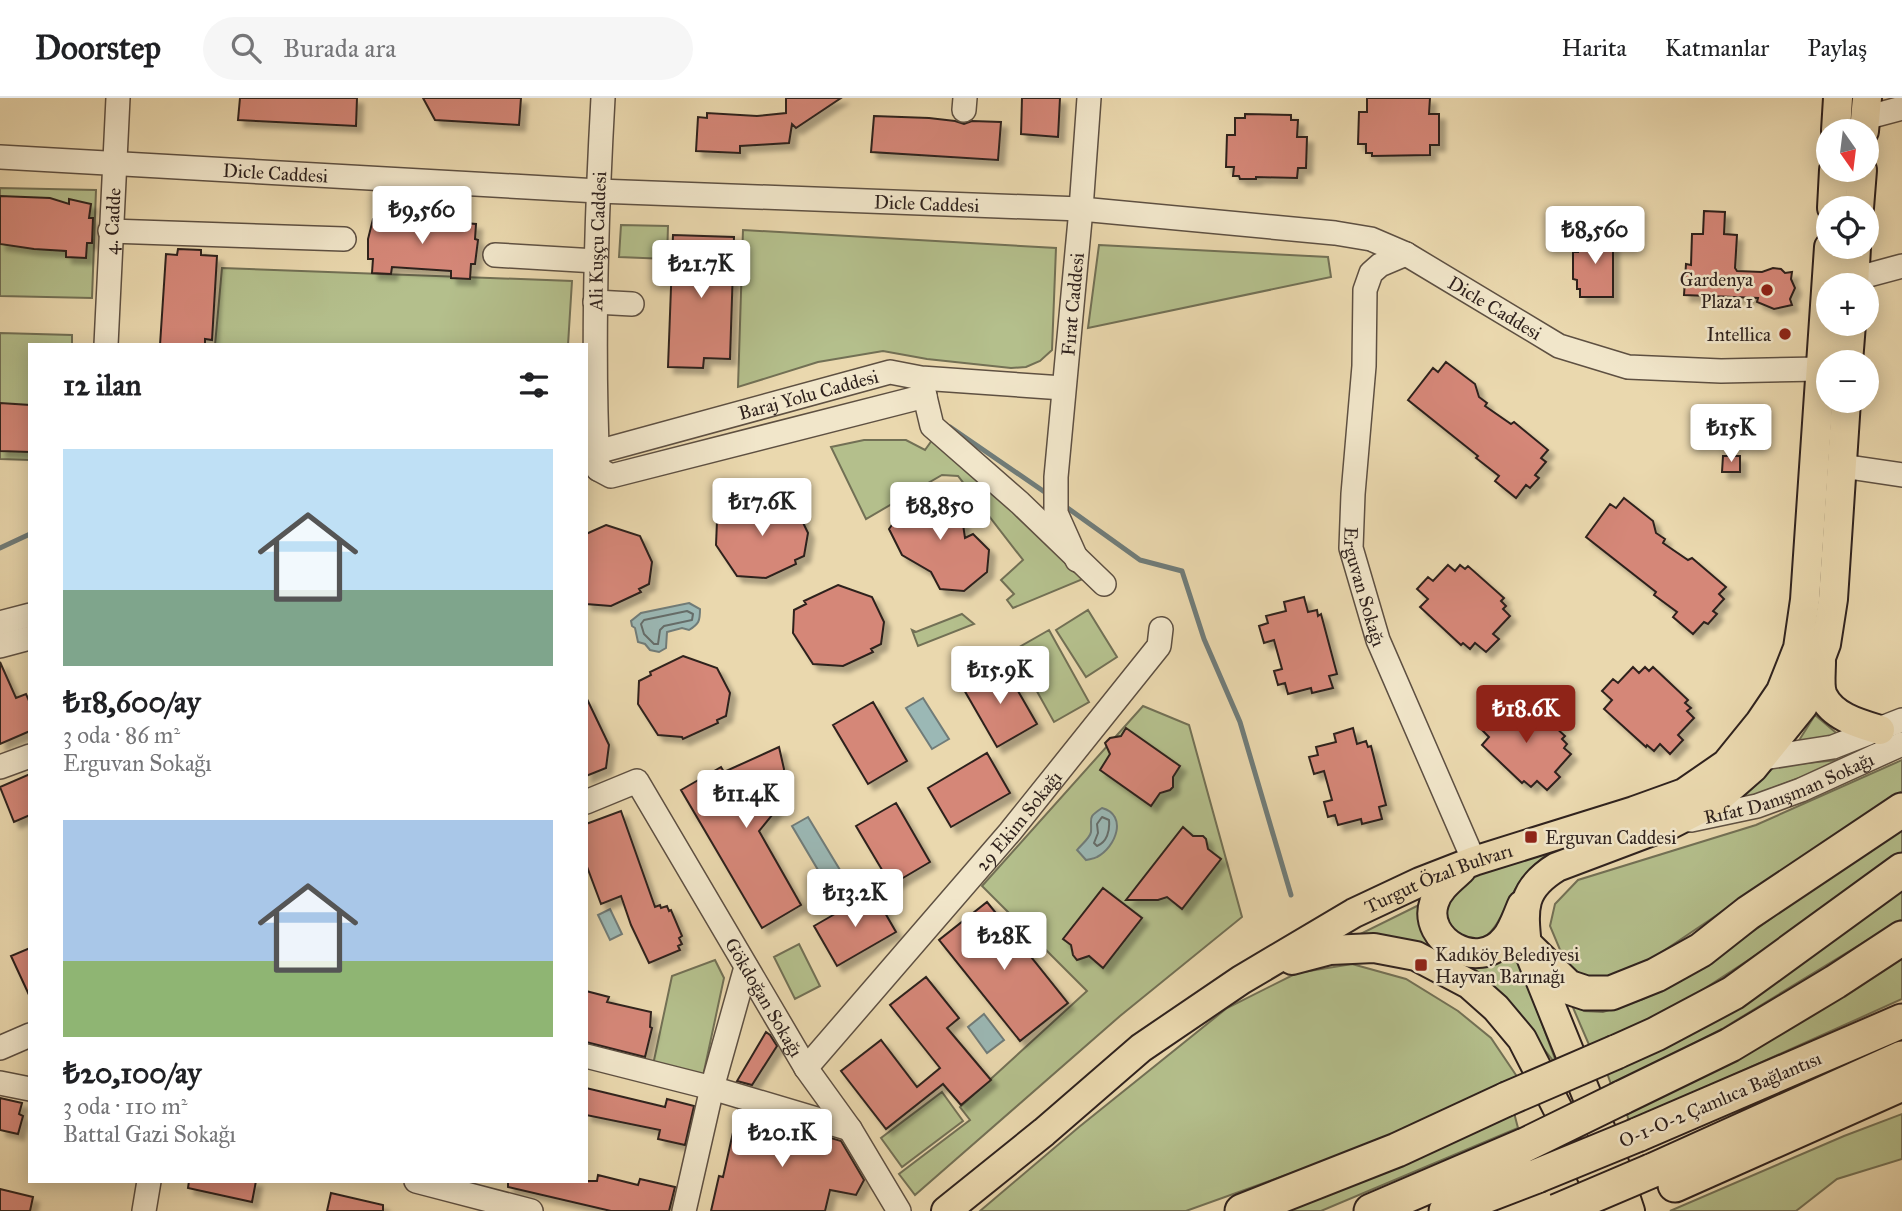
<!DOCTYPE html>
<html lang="tr">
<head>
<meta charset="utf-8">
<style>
	:root { --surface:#fff; --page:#f6f6f6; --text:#202124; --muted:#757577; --line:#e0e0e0; --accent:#8f2418 }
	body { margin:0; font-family:"IM FELL Great Primer",serif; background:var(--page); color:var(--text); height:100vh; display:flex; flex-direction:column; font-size:26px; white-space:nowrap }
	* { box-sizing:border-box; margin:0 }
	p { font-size:23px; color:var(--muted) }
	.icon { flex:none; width:38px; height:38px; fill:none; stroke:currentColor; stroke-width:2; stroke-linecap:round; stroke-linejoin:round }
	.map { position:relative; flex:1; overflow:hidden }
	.sheet { position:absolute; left:28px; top:245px; width:560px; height:840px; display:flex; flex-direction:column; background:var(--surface); border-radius:0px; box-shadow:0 4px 18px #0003 }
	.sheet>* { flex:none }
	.needle { width:46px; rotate:166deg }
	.tools { position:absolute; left:1816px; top:21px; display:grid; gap:14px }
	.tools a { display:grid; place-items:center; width:63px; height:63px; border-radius:50%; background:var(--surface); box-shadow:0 4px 18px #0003; font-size:35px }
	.price { position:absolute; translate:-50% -60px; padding:0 16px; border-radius:7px; background:#fff; color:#222; font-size:23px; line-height:46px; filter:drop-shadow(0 2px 4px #0008) }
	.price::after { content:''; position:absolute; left:50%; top:42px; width:21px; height:16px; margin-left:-10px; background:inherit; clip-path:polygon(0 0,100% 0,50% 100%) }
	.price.on { background:var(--accent); color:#fff }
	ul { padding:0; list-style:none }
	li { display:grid; align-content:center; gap:14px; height:371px; padding:0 35px }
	li span { display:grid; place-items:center; height:217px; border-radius:0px; color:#555 }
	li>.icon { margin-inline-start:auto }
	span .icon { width:126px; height:126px; fill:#fffc; stroke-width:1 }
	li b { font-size:30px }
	h2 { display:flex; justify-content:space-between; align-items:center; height:84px; padding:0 35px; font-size:30px }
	header { display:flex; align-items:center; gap:42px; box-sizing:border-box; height:98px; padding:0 35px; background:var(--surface); border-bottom:2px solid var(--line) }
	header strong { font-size:33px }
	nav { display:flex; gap:38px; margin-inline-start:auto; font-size:24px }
	.search { width:490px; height:63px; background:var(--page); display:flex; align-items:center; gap:18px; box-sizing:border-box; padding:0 24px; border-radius:38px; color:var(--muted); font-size:26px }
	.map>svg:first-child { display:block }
</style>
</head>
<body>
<header>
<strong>Doorstep</strong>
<div class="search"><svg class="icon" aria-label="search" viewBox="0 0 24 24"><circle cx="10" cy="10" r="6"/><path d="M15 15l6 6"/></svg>Burada ara</div>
<nav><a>Harita</a><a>Katmanlar</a><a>Paylaş</a></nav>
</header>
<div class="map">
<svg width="1902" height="1113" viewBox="0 0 1902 1113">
	<defs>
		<filter id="shadow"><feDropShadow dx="6" dy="6" stdDeviation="2" flood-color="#0004"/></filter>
	</defs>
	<rect width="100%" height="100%" fill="#ead8ae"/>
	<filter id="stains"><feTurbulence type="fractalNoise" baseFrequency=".00286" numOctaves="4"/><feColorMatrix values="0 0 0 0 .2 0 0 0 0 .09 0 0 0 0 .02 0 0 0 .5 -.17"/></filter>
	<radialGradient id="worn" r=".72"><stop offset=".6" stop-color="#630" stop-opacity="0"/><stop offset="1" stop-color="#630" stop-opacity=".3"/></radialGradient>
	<path fill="#b4bf8c" stroke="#727055" stroke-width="2" d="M0,90L96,92L92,200L0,198Z
		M621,127L668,128L667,161L619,159Z
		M743,132L1056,150L1052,252L1040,263L1026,269L1011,270L927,261L883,253L818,264L738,289Z
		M1099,147L1328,159L1331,179L1088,230Z
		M222,170L572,183L568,247H215Z
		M0,235L72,237V247H30V362L0,361Z
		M935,338L1083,481L1013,510L1007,502L1014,496L1001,482L1023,462L958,378L942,377L866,421L831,349L864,342H906L925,352Z
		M1088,512L1117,559L1086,579L1056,532Z
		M962,516L974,526L918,548L912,532L916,534Z
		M1049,532L1089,604L1054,624L1014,552Z
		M1143,608L1189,627L1242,819L1120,918L915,1097L899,1076L970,1022L960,1009L1087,893L982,788Z
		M1815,617L1841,639L1798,644Z
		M1849,661L1739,703L1775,668Z
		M1902,662V693L1650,862L1618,880L1588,881L1566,866L1550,828L1555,806L1578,782L1756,727Z
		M1902,727V754L1810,822L1681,906L1593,956L1571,905L1584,913L1603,914L1643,901L1696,874Z
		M1553,751C1541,761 1530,770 1521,782C1499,812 1493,868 1446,828L1445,800L1476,772Z
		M1902,788V821L1722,931L1612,989L1607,975Z
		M1421,806L1434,844L1513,847L1558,969L1503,899L1342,845Z
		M799,846L820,888L795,901L774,859Z
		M1902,858V901L1629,1024L1626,1012Z
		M715,862L724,880L703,978L653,967L672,878Z
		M1352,866L1406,881L1458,913L1491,940L1518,980L1392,1039L1186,1113H980L1079,1029L1227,910L1297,875Z
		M942,994L963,1023L902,1069L881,1040Z
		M1513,1011L1518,1030L1321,1113H1280Z
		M1902,1016V1061L1837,1081L1796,1113H1670L1844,1038Z"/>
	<path fill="#9bb8b5" stroke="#707c79" stroke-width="2" d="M689,505L700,511C700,523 699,526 689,532L682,530L667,534L666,550L659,554L650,552L645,546L638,544L635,530L632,528L631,523L641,515Z
		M923,600L949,641L932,651L906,610Z
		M1102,710C1128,717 1116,749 1097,759C1094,761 1089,761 1086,762L1077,752C1081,747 1090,740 1091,734C1092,719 1087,720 1102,710Z
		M808,719L840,772L824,782L792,728Z
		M610,811L622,836L610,842L598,817Z
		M984,916L1004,942L987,955L968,929Z"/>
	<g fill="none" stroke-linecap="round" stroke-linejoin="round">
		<path stroke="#656d6a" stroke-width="2" d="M687,513L693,516L692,522L664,528L660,532L658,546H654L644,536L641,526L644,522Z
			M1102,719L1109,722C1110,733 1107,744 1097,748L1094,745L1098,735L1097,726Z"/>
		<path stroke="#707c79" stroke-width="5" d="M950,329L1049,397
			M1062,406L1140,462L1182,473L1204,541L1240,624L1291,797
			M0,450L30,436"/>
	</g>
	<path fill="#d58778" stroke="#2f221e" stroke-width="2" filter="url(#shadow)" d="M240,0H357L356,28L238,22Z
		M423,0H521L519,27L435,22Z
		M786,0H841L796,30L792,26L789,45L740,48V55L696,53L698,19L707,20V15L757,18L786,15Z
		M1022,0H1060L1058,39L1021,36Z
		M1367,0H1430L1429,16H1439V47H1430V57L1372,58V55H1366V46H1358L1359,14H1367Z
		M1245,16L1291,17V22H1298L1297,39H1307L1306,70H1298L1297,80L1256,79V81H1240L1239,78H1233L1234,69H1226L1227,37H1235V20H1245Z
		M874,18L929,20L955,23L964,26L972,23L1001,24L998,62L871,54Z
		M0,98L50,100L69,106V101L91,106L89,120H93L92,145H87L86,160L66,159V153L34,151L0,146Z
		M1704,113L1725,114L1724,136L1737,137L1735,170L1737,173L1762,174L1773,170L1781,171L1785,175L1792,174L1791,181L1795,190L1790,201L1792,207L1774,211L1757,204L1758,200L1684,197L1686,166L1691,167L1692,136H1703Z
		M384,119L476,126L475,141L478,142L475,166H471L470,181L451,180V173L392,169L391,176L372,175L373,161H368V141L373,121Z
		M673,137L734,139L730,261L704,260L703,270L668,269Z
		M1582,137H1613V199H1580V191H1577V182L1573,181V154H1578V145H1582Z
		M178,151L201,152V157L217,158L212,242L205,241V247H160L166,156L177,157Z
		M1446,264L1475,286L1479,299L1487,305L1485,308L1511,326L1514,324L1548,352L1541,360L1546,364L1535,377L1539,380L1530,390L1526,387L1516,400L1495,383L1499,378L1476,360L1478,358L1408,302L1433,270L1438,274Z
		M0,305L30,307V354L0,353Z
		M1723,358H1740V374H1722Z
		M927,393L960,406L965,440L973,436L989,452L987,474L964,493L940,491L931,474L902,457L889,431L899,417Z
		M762,399L796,410L808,435L804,458L795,462L796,466L766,480L737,478L716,447L717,423L729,418L728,415Z
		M1624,400L1653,423L1656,435L1665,441L1663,445L1688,462L1692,460L1726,489L1719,496L1724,501L1713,513L1717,516L1708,526L1704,524L1693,536L1673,519L1677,514L1654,497L1656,494L1586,439L1610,406L1616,410Z
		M606,427L640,438L652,464L649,486L639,491L641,494L611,508L586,506V436Z
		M1448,467L1455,473L1460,467L1465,471L1468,468L1504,500L1501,503L1506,508L1503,511L1510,518L1493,536L1499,541L1486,554L1475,545L1470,551L1463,545L1461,547L1420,509L1428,501L1417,491L1428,479L1433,483Z
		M838,487L872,499L884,524L881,546L871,551L873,554L843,568L813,566L793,535L794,512L806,506L804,503Z
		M1304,499L1308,514L1317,512L1318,518L1321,516L1337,576L1329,578L1333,590L1312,595L1311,590L1288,596L1285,585L1278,587L1274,573L1282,571L1274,542L1264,545L1259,528L1268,525L1266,518L1286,513L1284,504Z
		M683,558L717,570L730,595L726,618L717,622L718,625L683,641L682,639L658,637L638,606L639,583L651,577L650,574Z
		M0,564L16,600L26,596L30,605V633L0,646Z
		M1003,567L1037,626L997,649L963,590Z
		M1633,569L1639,575L1645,569L1649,573L1653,569L1688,602L1685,605L1691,610L1687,613L1694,620L1678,637L1683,642L1670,656L1660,646L1654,653L1647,647L1646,649L1604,611L1612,602L1602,593L1613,581L1618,585Z
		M586,599L609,647L606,670L586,678Z
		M873,604L907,663L868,686L833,627Z
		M1510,605L1516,611L1522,605L1526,609L1530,606L1565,638L1562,641L1567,646L1564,650L1571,656L1555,674L1560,679L1547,692L1537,683L1531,689L1524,683L1522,685L1482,647L1489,639L1479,629L1490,617L1495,621Z
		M1126,630L1180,668L1173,679V689L1170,692L1160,695L1151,708L1100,672L1110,656L1105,645L1110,640L1121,638Z
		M1353,630L1357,646L1366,643L1368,649L1371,648L1386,707L1379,709L1382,721L1362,726L1361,721L1338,727L1335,717L1328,719L1324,704L1332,702L1324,673L1314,676L1309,659L1318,657L1316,649L1336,644L1334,636Z
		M779,649L784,671L782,694L773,716L759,733L801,807L762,830L681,692L721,669L724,674Z
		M987,655L1010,695L951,729L928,690Z
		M30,676V717L14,724L0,689Z
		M896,705L930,764L891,787L856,728Z
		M621,713L655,809L660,807L661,810L667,808L669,813L671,812L682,838L679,840L682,846L678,848L680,852L649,865L631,827L621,798L601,806L586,766V726Z
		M1183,729L1193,738H1203L1206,741L1208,751L1221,761L1182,811L1167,799L1158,802H1126Z
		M1103,790L1142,820L1103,870L1089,858L1077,862L1073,857L1071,847L1063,841Z
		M873,794L896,834L837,868L814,828Z
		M987,804L1068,905L1020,943L939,842Z
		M30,850V899L11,858Z
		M926,879L959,920L947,930L991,982L961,1007L943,986L886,1031L841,973L881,942L917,989L940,970L890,907Z
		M586,893L609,899L607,904L651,914L650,929L652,930L645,959L586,944Z
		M766,934L770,937L777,948L752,987L737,983Z
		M586,990L665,1009L667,1001L694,1008L685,1047L658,1041L660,1032L586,1017Z
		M0,1000L22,1005L19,1016L23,1018L18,1036L0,1032Z
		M738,1012L841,1043L864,1082L856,1097L830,1092L825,1113H711L719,1078L723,1079Z
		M598,1077L638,1087L640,1081L675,1089L669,1113H611L508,1089V1083H597Z
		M189,1083H256L252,1104L188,1090Z
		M0,1091L33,1099L30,1113H0Z
		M331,1095L383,1107V1113H327Z"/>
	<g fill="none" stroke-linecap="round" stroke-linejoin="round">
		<g stroke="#5e5042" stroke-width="26">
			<g id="minor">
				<path d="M964,12L965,0"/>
				<path d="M1865,20L1902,10"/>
				<path id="s1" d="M0,59L598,93L1081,111L1335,135L1371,141L1406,156L1559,248L1628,269L1721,273L1820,271"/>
				<path d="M110,133L344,141"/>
				<path id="s2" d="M1406,156L1380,167L1371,175L1365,192L1364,268L1353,396L1351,450L1378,542L1474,763"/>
				<path d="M495,157L596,163"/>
				<path d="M1854,181L1902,168"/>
				<path d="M595,204L632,206"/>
				<path id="s3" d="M106,247L118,0"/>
				<path d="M922,286L932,328L1020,405L1104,486"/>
				<path id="s4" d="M597,354L890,274L921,280L1063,290"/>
				<path d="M1842,368L1902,377"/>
				<path id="s5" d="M598,371C592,247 596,124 603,0"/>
				<path d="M598,371L611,378L925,298"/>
				<path id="s6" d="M1077,462L1056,415V379L1081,111L1089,0"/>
				<path d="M0,525L30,517"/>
				<path d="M0,548L30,540"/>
				<path d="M1751,662L1833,649L1902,622"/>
				<path d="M0,669L30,658"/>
				<path id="s7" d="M586,704L637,683L806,970L850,1031L899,1113"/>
				<path id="s8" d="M1691,722L1757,708L1801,692L1902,646"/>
				<path d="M0,950L30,937"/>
				<path d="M586,958L712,990L850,1031"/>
				<path id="s9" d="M806,970L1010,734L1159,548L1161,531"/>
				<path d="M0,985L30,991"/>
				<path d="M416,1083L531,1113"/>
				<path d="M144,1113L149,1083"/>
				<path d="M684,1113L712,990L746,869"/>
			</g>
		</g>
		<g stroke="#2f221e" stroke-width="32">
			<g id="major">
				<path d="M1836,33L1838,0"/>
				<path d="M1864,33L1867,0"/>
				<path d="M1832,110L1834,72"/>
				<path d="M1859,110L1862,72"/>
				<path d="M1854,187L1856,149"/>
				<path d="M1848,264L1851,226"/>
				<path d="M1821,564C1821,574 1819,590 1823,598C1833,619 1860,626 1880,632"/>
				<path d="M1461,772C1450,782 1438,791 1434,805C1422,842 1478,875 1505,841C1513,832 1517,818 1522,807"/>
				<path d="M1292,862L1330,852L1374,850L1416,858L1469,886L1496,910L1522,941L1610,1113"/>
				<path id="s10" d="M946,1113L1044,1034L1141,950L1241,882L1354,815L1420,784L1474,763L1634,713L1684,695L1726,666L1760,624L1781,593L1798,550L1805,502L1829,149"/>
				<path d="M1630,1113L1613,1062L1527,849C1523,810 1521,791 1557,769L1671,726L1714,704L1753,670L1803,608L1826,546L1833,501L1846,303"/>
			</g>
		</g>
		<g stroke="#2f221e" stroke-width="37">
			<path id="highway" d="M1527,849L1568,889L1586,895H1611L1656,877L1701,852L1748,815L1902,712
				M1616,954L1656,936L1733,895L1902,772
				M1621,1000L1730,947L1835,884L1902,840
				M1637,1037L1902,923
				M1651,1073L1902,960
				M1675,1087L1902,986
				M1242,1113L1397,1052L1507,1001
				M1371,1113L1525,1047
				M1446,1113L1537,1078"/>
		</g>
		<use href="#minor" stroke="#f1e6ca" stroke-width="23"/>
		<use href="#major" stroke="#ead8ae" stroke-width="28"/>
		<use href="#highway" stroke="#ead8ae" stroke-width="33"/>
		<g stroke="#2f221e" stroke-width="37" stroke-linecap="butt">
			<path id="highway-bridge" d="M1507,1001L1616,954
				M1525,1047L1621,1000
				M1537,1078L1637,1037
				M1557,1113L1651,1073"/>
		</g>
		<use href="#highway-bridge" stroke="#ead8ae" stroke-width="33"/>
	</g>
	<g fill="#8f2418" stroke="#f1e6ca" stroke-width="2.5">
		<circle cx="1767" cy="192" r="7"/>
		<circle cx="1785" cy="236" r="7"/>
		<rect x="1524" y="732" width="14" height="14" rx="3.5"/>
		<rect x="1414" y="860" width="14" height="14" rx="3.5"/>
	</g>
	<g text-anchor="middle" stroke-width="5" stroke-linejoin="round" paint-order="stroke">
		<g font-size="19" fill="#2f221e" stroke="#f1e6ca">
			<text dy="7" stroke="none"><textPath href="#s1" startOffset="276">Dicle Caddesi</textPath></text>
			<text dy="7" stroke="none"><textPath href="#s1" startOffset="928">Dicle Caddesi</textPath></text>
			<text dy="7" stroke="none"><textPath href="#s3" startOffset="124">4. Cadde</textPath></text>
			<text dy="7" stroke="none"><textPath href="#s5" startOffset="228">Ali Kuşçu Caddesi</textPath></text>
			<text dy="7" stroke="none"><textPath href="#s6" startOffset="261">Fırat Caddesi</textPath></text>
			<text dy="7" stroke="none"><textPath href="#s1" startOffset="1516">Dicle Caddesi</textPath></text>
			<text dy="7" stroke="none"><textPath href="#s4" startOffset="219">Baraj Yolu Caddesi</textPath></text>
			<text dy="7" stroke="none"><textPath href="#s2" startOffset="357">Erguvan Sokağı</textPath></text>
			<text dy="7" stroke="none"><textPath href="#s8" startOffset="103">Rıfat Danışman Sokağı</textPath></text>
			<text dy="7" stroke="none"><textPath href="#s9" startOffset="326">29 Ekim Sokağı</textPath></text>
			<text dy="7" stroke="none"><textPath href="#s10" startOffset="598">Turgut Özal Bulvarı</textPath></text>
			<text dy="7" stroke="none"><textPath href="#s7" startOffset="306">Gökdoğan Sokağı</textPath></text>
			<text transform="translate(1720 1001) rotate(-23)" y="7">O-1-O-2 Çamlıca Bağlantısı</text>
		</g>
		<g font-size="19" fill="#2f221e" stroke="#f1e6ca" text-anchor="end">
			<text x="1753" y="188">Gardenya<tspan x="1753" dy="22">Plaza 1</tspan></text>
			<text x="1771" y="243">Intellica</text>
			<text x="1545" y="746" text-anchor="start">Erguvan Caddesi</text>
			<text x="1435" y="863" text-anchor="start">Kadıköy Belediyesi<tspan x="1435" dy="22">Hayvan Barınağı</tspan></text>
		</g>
	</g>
	<rect width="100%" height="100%" filter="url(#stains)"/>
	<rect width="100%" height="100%" fill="url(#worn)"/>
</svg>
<div class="tools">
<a><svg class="needle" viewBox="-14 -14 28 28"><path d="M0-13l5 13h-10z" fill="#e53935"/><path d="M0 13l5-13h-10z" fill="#757577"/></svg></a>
<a><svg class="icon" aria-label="locate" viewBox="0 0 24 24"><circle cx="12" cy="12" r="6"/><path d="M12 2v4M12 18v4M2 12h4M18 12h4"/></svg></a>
<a>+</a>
<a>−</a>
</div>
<b class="price" style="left:422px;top:148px">₺9,560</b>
<b class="price" style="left:1595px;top:168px">₺8,560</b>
<b class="price" style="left:701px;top:202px">₺21.7K</b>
<b class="price" style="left:1731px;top:366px">₺15K</b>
<b class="price" style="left:762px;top:440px">₺17.6K</b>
<b class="price" style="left:940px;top:444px">₺8,850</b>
<b class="price" style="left:1000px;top:608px">₺15.9K</b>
<b class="price on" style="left:1526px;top:647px">₺18.6K</b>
<b class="price" style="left:746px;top:732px">₺11.4K</b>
<b class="price" style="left:855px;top:831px">₺13.2K</b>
<b class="price" style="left:1004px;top:874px">₺28K</b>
<b class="price" style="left:782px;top:1071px">₺20.1K</b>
<section class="sheet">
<h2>12 ilan<svg class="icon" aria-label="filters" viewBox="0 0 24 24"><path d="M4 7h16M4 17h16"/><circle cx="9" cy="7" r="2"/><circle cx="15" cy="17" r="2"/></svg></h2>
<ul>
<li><span style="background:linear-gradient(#bfe0f5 65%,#7fa58c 0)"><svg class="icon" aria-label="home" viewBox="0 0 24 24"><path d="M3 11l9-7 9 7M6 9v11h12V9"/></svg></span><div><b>₺18,600/ay</b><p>3 oda · 86 m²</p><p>Erguvan Sokağı</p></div></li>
<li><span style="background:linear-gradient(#a9c7e8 65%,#8fb573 0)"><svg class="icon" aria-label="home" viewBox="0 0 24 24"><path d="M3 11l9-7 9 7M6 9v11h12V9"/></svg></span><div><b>₺20,100/ay</b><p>3 oda · 110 m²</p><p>Battal Gazi Sokağı</p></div></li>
</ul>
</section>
</div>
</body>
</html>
